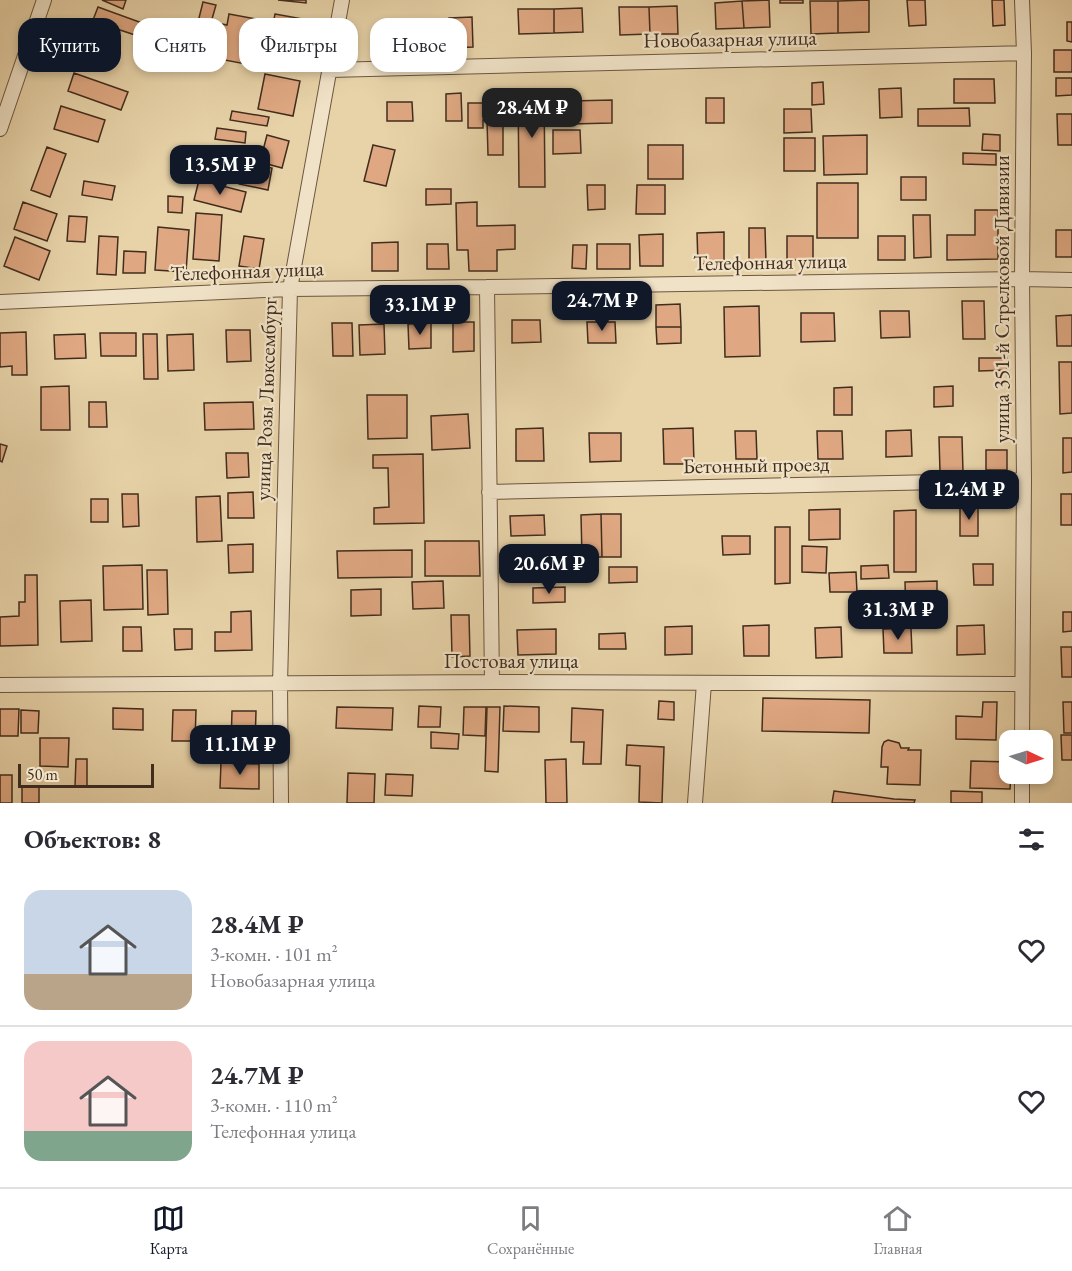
<!DOCTYPE html>
<html lang="ru">
<head>
<meta charset="utf-8">
<style>
	:root { --surface:#fff; --page:#f2f2f3; --text:#2b2b33; --muted:#7c7c81; --line:#e1e1e2; --accent:#111827 }
	body { margin:0; font-family:"EB Garamond",serif; background:var(--page); color:var(--text); height:100vh; display:flex; flex-direction:column; font-size:22px; white-space:nowrap }
	* { box-sizing:border-box; margin:0 }
	p { font-size:20px; color:var(--muted) }
	.icon { flex:none; width:33px; height:33px; fill:none; stroke:currentColor; stroke-width:2; stroke-linecap:round; stroke-linejoin:round }
	.map { position:relative; height:803px; overflow:hidden }
	.drawer { display:flex; flex-direction:column; background:var(--surface); flex:1 }
	.drawer>* { flex:none }
	.top-card { position:absolute; left:18px; top:18px; width:600px; height:54px; display:flex; gap:12px }
	.needle { width:39px; rotate:94deg }
	.controls { position:absolute; left:999px; top:730px; display:grid; gap:12px }
	.controls a { display:grid; place-items:center; width:54px; height:54px; border-radius:12px; background:var(--surface); box-shadow:0 3px 9px #0003; font-size:30px }
	.scale { position:absolute; left:18px; bottom:15px; width:136px; box-sizing:border-box; padding-left:6px; border:3px solid #412d1d; border-top:0; font-size:16px; line-height:21px; white-space:nowrap; color:#412d1d; -webkit-text-stroke:4px #f0e2c7; paint-order:stroke }
	.price { position:absolute; translate:-50% -51px; padding:0 14px; border-radius:12px; background:var(--accent); color:#fff; font-size:20px; line-height:39px; filter:drop-shadow(0 2px 3px #0008) }
	.price::after { content:''; position:absolute; left:50%; top:36px; width:18px; height:14px; margin-left:-9px; background:inherit; clip-path:polygon(0 0,100% 0,50% 100%) }
	.price.active { background:#222; color:#fff }
	ul { padding:0; list-style:none }
	li { display:flex; align-items:center; gap:18px; height:150px; padding:0 24px }
	li+li { border-top:2px solid var(--line) }
	li span { display:grid; place-items:center; flex:none; width:168px; height:120px; border-radius:18px; color:#555 }
	li>.icon { margin-inline-start:auto }
	span .icon { width:72px; height:72px; fill:#fffc; stroke-width:1 }
	li b { font-size:26px }
	h2 { display:flex; justify-content:space-between; align-items:center; height:72px; padding:0 24px; font-size:26px }
	.tag { padding:0 21px; border-radius:18px; background:var(--surface); box-shadow:0 3px 9px #0003; font-size:21px; line-height:54px }
	.tag.active { background:var(--accent); color:#fff }
	.menu { display:flex; justify-content:space-around; align-items:center; height:84px; border-top:2px solid var(--line); background:var(--surface); font-size:16px; color:var(--muted) }
	.menu a { display:grid; justify-items:center; gap:3px }
	.menu .active { color:var(--accent) }
	.map>svg:first-child { display:block }
</style>
</head>
<body>
<div class="map">
<svg width="1072" height="803" viewBox="0 0 1072 803">
	<rect width="100%" height="100%" fill="#e8d3a9"/>
	<filter id="stains"><feTurbulence type="fractalNoise" baseFrequency=".00333" numOctaves="4"/><feColorMatrix values="0 0 0 0 .2 0 0 0 0 .09 0 0 0 0 .02 0 0 0 .5 -.17"/></filter>
	<radialGradient id="worn" r=".72"><stop offset=".6" stop-color="#630" stop-opacity="0"/><stop offset="1" stop-color="#630" stop-opacity=".3"/></radialGradient>
	<path fill="#dfa882" stroke="#412d1d" stroke-width="1.5" d="M102,0H126L123,9Z
		M278,0H306V3Z
		M769,0L770,27L744,28L742,1Z
		M780,0H803V3H780Z
		M869,0V32L838,33V1Z
		M907,0H925L926,25L909,26Z
		M992,0H1004L1005,25L993,26Z
		M742,1L744,28L716,29L715,3Z
		M810,1H838V33L811,34Z
		M203,2L216,5L210,26L198,22Z
		M677,6L678,34H650L649,7Z
		M98,7L142,23L138,36L111,27L107,40L88,33Z
		M619,7H649L650,34L620,35Z
		M582,8L583,32L554,33V9Z
		M518,9H554V33L519,34Z
		M229,14L261,20L251,65L219,59L222,45L213,43L217,23L227,25Z
		M275,14L314,21L310,41L271,34Z
		M472,17L473,47L451,48L449,18Z
		M1067,22H1072V42L1067,41Z
		M1054,50H1072V72H1054Z
		M74,73L128,92L121,110L68,91Z
		M265,74L300,81L293,116L258,109Z
		M1056,78H1072V95L1056,96Z
		M954,79H994L995,103H954Z
		M823,82L824,104L812,105V83Z
		M901,88L902,117L880,118L879,89Z
		M518,92H544L545,187H519Z
		M461,93L462,121H446V94Z
		M706,98H724V123H706Z
		M612,100V123L571,124V101Z
		M387,102H412L413,121H387Z
		M468,103H503V155H488L487,120H483V128H468Z
		M61,106L105,120L98,142L54,129Z
		M969,108L970,126H918V109Z
		M784,109H811L812,132L784,133Z
		M232,111L269,117L267,126L230,120Z
		M1057,114H1072V145H1058Z
		M217,128L246,132L245,143L215,139Z
		M553,130H580L581,153L553,154Z
		M983,134L1000,135V151L982,150Z
		M267,135L289,141L282,168L260,162Z
		M867,135V174L824,175L823,136Z
		M784,138H815V171H784Z
		M373,145L395,150L386,186L364,181Z
		M648,145H683V179H648Z
		M47,147L66,154L50,197L31,190Z
		M963,153L996,154V165L963,164Z
		M204,155L223,159L220,178L200,174Z
		M243,163L272,168L268,190L239,184Z
		M901,177H926V200H901Z
		M199,180L246,192L241,212L194,200Z
		M84,181L115,186L112,200L82,195Z
		M817,183H858V238H817Z
		M587,185H605V209L588,210Z
		M637,185H665V214H636Z
		M426,189H451V204L426,205Z
		M168,196L183,197L182,213L168,212Z
		M23,202L57,214L47,241L14,229Z
		M477,202V226L515,225V249L497,250V271H469L468,250H457L456,203Z
		M975,210H998V259L947,260V235H975Z
		M196,213L222,215L219,261L193,259Z
		M913,215H930L931,257L914,258Z
		M69,216L87,217L85,242L67,241Z
		M158,227L189,230L186,272L155,270Z
		M749,228H765L766,262H749Z
		M1056,230H1072V257H1056Z
		M724,232V263L698,264L697,233Z
		M663,234V266H640L639,235Z
		M99,236L118,237L116,275L97,274Z
		M244,236L264,239L259,269L239,266Z
		M787,236H813V260H787Z
		M878,236H905V260H878Z
		M15,237L50,251L39,280L4,266Z
		M398,242V271H372V243Z
		M427,244H448L449,269H427Z
		M597,244H630V269H597Z
		M573,245H587L586,269L572,268Z
		M124,251L146,252L145,273H123Z
		M962,301H984L985,339H963Z
		M680,304L681,327H656V305Z
		M759,306L760,356L725,357L724,307Z
		M880,311H909L910,337L881,338Z
		M801,313H834L835,341L801,342Z
		M1072,315V346H1057L1056,316Z
		M512,320H540L541,342L512,343Z
		M453,322H474V351L453,352Z
		M587,322H615L616,343H588Z
		M332,323H352L353,356H333Z
		M431,323V348L409,349L408,324Z
		M384,324L385,354L360,355L359,325Z
		M656,327H681V343L657,344Z
		M226,330H250L251,361L227,362Z
		M26,332L27,375H12V366L0,367V333Z
		M100,333H136V356H101Z
		M85,334L86,358L55,359L54,335Z
		M143,334H157L158,379H144Z
		M193,334L194,370L168,371L167,335Z
		M979,358H1007V370L979,371Z
		M1059,362H1072V413L1060,414Z
		M69,386L70,430H41V387Z
		M953,386V406L934,407V387Z
		M852,387V415H834V388Z
		M367,395H407V438L368,439Z
		M89,402H106L107,427H89Z
		M253,402L254,429L205,430L204,403Z
		M468,414L470,448L432,450L431,416Z
		M543,428L544,461H516V429Z
		M693,428L694,464H664L663,429Z
		M911,430L912,456L886,457V431Z
		M735,431H756L757,459H736Z
		M817,431H842L843,459H818Z
		M589,433H621V461L590,462Z
		M939,437H962L963,472H940Z
		M1063,438H1072V472L1063,473Z
		M0,444L7,446L2,462L0,461Z
		M986,450H1007V470H986Z
		M226,453H248L249,477L227,478Z
		M423,454L424,523L374,524V508L389,507L388,468H373V455Z
		M253,492L254,518H228V493Z
		M122,494H138L139,526L123,527Z
		M1061,494H1072V525H1061Z
		M220,496L222,541L197,542L196,497Z
		M91,499H108V522H91Z
		M978,506V536H960V507Z
		M840,509V539L809,540V510Z
		M916,510V572H894V511Z
		M601,514L602,557H582L581,515Z
		M601,514H621V557H602Z
		M544,515L545,535L511,536L510,516Z
		M775,527H790V583L775,584Z
		M722,536H750V554L723,555Z
		M425,541H479L480,576H425Z
		M253,544V572L229,573L228,545Z
		M802,546L827,547L826,573L802,572Z
		M412,550V577L338,578L337,551Z
		M973,564H993V585H974Z
		M142,565L143,609L104,610L103,566Z
		M888,565L889,578L861,579V566Z
		M609,567H637V582L609,583Z
		M147,570H167L168,614L148,615Z
		M856,572L857,592H830L829,573Z
		M25,575H37L38,645L0,646V617L19,616V602H25Z
		M443,581L444,608L413,609L412,582Z
		M937,581V620H906L905,582Z
		M565,587V602L533,603V588Z
		M381,589V615L351,616V590Z
		M91,600L92,641L61,642L60,601Z
		M251,611L252,650L215,651V632H231V612Z
		M1063,612H1072V631L1063,632Z
		M451,615H469L470,656L452,657Z
		M769,625V656H744L743,626Z
		M984,625L985,654L957,655V626Z
		M692,626V654L665,655V627Z
		M123,627H141L142,651H123Z
		M841,627L842,657L816,658L815,628Z
		M911,628L912,653H884L883,629Z
		M174,629H192V649L175,650Z
		M556,629V654L518,655L517,630Z
		M625,633L626,649H599V634Z
		M1061,647H1072V677H1062Z
		M763,698L870,700L869,733L762,731Z
		M659,701L674,702V720L658,719Z
		M983,702H997L996,740L956,739V716L982,717Z
		M1063,702H1072V733H1064Z
		M419,706L441,707L440,727H418Z
		M504,706L539,707V732L503,731Z
		M337,707L393,708L392,730L336,728Z
		M464,707H486L485,736L463,735Z
		M487,707H500L498,772L485,771Z
		M113,708L143,709V730L113,729Z
		M572,708L603,710L601,764H583L584,742H571Z
		M0,709H19L18,736H0Z
		M21,710L39,711L38,733H21Z
		M173,710H196L195,741H172Z
		M232,711H256L255,746L231,745Z
		M431,732L459,734L458,749L431,748Z
		M1061,735H1072V760H1062Z
		M40,738H69L68,767L40,766Z
		M888,740L899,743L901,748H909L908,750H921L920,785L887,784L888,767H881L882,747L884,742Z
		M627,745L664,747L662,803L639,802L640,766L626,765Z
		M76,759H87V787H75Z
		M566,759L567,803H546L545,760Z
		M971,761L1010,762V774H1011L1010,789L970,788Z
		M221,763L259,764V789L220,788Z
		M348,773L375,774L374,803H347Z
		M386,774L413,775L412,796L385,795Z
		M0,775H12V803H0Z
		M22,787H39V803H22Z
		M834,791L894,799L915,800L914,803H832Z
		M951,791L982,792V803H951Z"/>
	<g fill="none" stroke-linecap="round" stroke-linejoin="round">
		<g stroke="#6b5640" stroke-width="16">
			<path id="minor" d="M329,70L1024,53
				M0,129L44,0
				M487,287L492,682
				M0,302L290,289L487,287L1022,279L1072,280
				M489,492L1024,480
				M0,685L492,682L1022,684
				M1022,741L1024,480L1022,279L1024,53L1022,0
				M281,803L280,684L290,289L342,0
				M695,803L704,683
				M1022,803V774"/>
		</g>
		<use href="#minor" stroke="#f0e2c7" stroke-width="14"/>
	</g>
	<g text-anchor="middle" stroke-width="4.5" stroke-linejoin="round" paint-order="stroke">
		<g font-size="21" fill="#412d1d" stroke="#f0e2c7">
			<text transform="translate(730 39) rotate(-1)" y="7">Новобазарная улица</text>
			<text transform="translate(770 262) rotate(-1)" y="7">Телефонная улица</text>
			<text transform="translate(247 271) rotate(-2)" y="7">Телефонная улица</text>
			<text transform="translate(1002 299) rotate(-90)" y="7">улица 351-й Стрелковой Дивизии</text>
			<text transform="translate(266 399) rotate(-88)" y="7">улица Розы Люксембург</text>
			<text transform="translate(756 465) rotate(-1)" y="7">Бетонный проезд</text>
			<text x="511" y="668">Постовая улица</text>
		</g>
	</g>
	<rect width="100%" height="100%" filter="url(#stains)"/>
	<rect width="100%" height="100%" fill="url(#worn)"/>
</svg>
<div class="controls">
<a><svg class="needle" viewBox="-14 -14 28 28"><path d="M0-13l5 13h-10z" fill="#e53935"/><path d="M0 13l5-13h-10z" fill="#7c7c81"/></svg></a>
</div>
<div class="scale">50 m</div>
<b class="price active" style="left:532px;top:139px">28.4M ₽</b>
<b class="price" style="left:220px;top:196px">13.5M ₽</b>
<b class="price" style="left:602px;top:332px">24.7M ₽</b>
<b class="price" style="left:420px;top:336px">33.1M ₽</b>
<b class="price" style="left:969px;top:521px">12.4M ₽</b>
<b class="price" style="left:549px;top:595px">20.6M ₽</b>
<b class="price" style="left:898px;top:641px">31.3M ₽</b>
<b class="price" style="left:240px;top:776px">11.1M ₽</b>
<div class="top-card">
<a class="tag active">Купить</a>
<a class="tag">Снять</a>
<a class="tag">Фильтры</a>
<a class="tag">Новое</a>
</div>
</div>
<section class="drawer">
<h2>Объектов: 8<svg class="icon" aria-label="filters" viewBox="0 0 24 24"><path d="M4 7h16M4 17h16"/><circle cx="9" cy="7" r="2"/><circle cx="15" cy="17" r="2"/></svg></h2>
<ul>
<li><span style="background:linear-gradient(#c9d6e8 70%,#b9a48a 0)"><svg class="icon" aria-label="home" viewBox="0 0 24 24"><path d="M3 11l9-7 9 7M6 9v11h12V9"/></svg></span><div><b>28.4M ₽</b><p>3-комн. · 101 m²</p><p>Новобазарная улица</p></div><svg class="icon" aria-label="heart" viewBox="0 0 24 24"><path d="M12 20l-8-8c-3-5 5-10 8-4 3-6 11-1 8 4z"/></svg></li>
<li><span style="background:linear-gradient(#f6c9c9 75%,#7fa58c 0)"><svg class="icon" aria-label="home" viewBox="0 0 24 24"><path d="M3 11l9-7 9 7M6 9v11h12V9"/></svg></span><div><b>24.7M ₽</b><p>3-комн. · 110 m²</p><p>Телефонная улица</p></div><svg class="icon" aria-label="heart" viewBox="0 0 24 24"><path d="M12 20l-8-8c-3-5 5-10 8-4 3-6 11-1 8 4z"/></svg></li>
</ul>
</section>
<nav class="menu">
<a class="active"><svg class="icon" aria-label="map" viewBox="0 0 24 24"><path d="M3 6l6-2 6 2 6-2v14l-6 2-6-2-6 2zM9 4v14M15 6v14"/></svg>Карта</a>
<a><svg class="icon" aria-label="saved" viewBox="0 0 24 24"><path d="M7 4h10v16l-5-4-5 4z"/></svg>Сохранённые</a>
<a><svg class="icon" aria-label="home" viewBox="0 0 24 24"><path d="M3 11l9-7 9 7M6 9v11h12V9"/></svg>Главная</a>
</nav>
</body>
</html>
